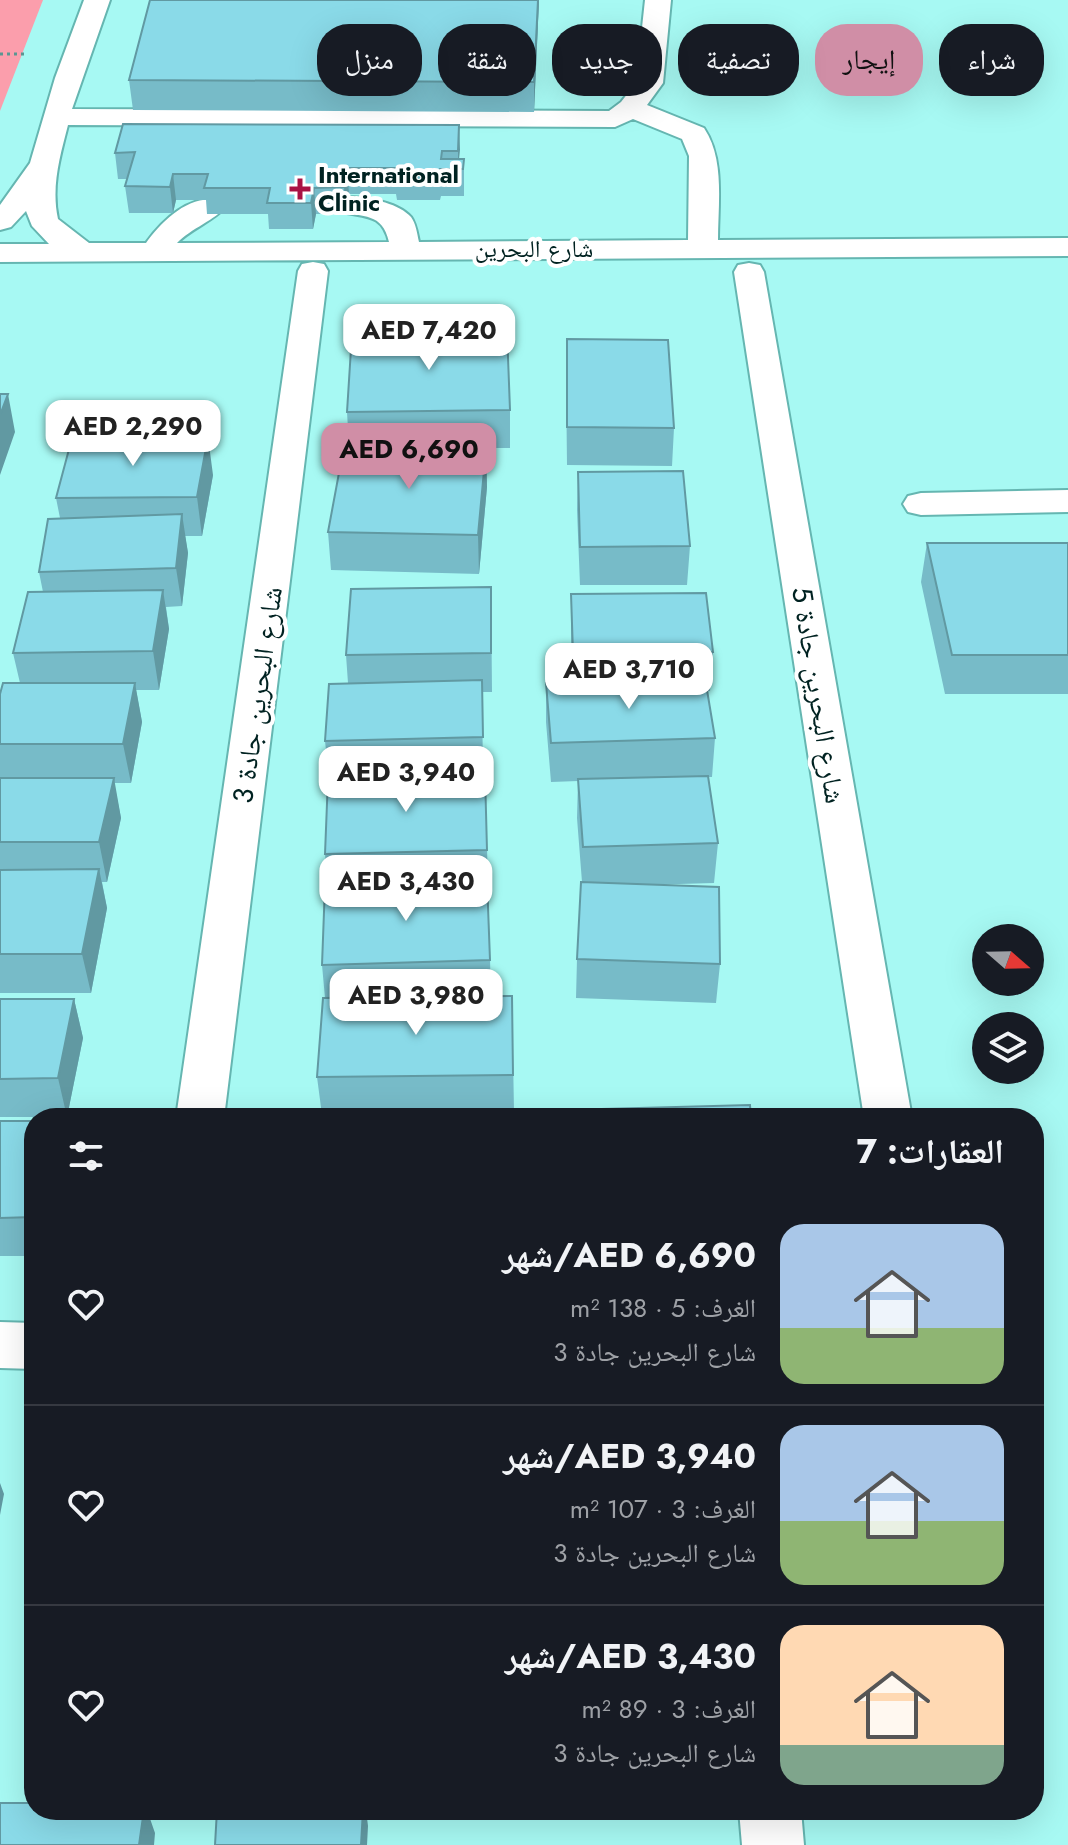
<!DOCTYPE html>
<html lang="ar">
<head>
<meta charset="utf-8">
<style>
	:root { --surface:#171b24; --page:#20242c; --text:#f1f3f6; --muted:#9ea1a6; --line:#363941; --accent:#d08ea6 }
	body { margin:0; font-family:Jost,"Noto Naskh Arabic",sans-serif; background:var(--page); color:var(--text); direction:rtl; height:100vh; display:flex; flex-direction:column; font-size:30px; white-space:nowrap }
	* { box-sizing:border-box; margin:0 }
	p { font-size:26px; color:var(--muted) }
	.icon { flex:none; width:44px; height:44px; fill:none; stroke:currentColor; stroke-width:2; stroke-linecap:round; stroke-linejoin:round }
	.map { position:relative; flex:1; overflow:hidden; direction:ltr }
	.drawer { position:absolute; left:24px; top:1108px; width:1020px; height:712px; display:flex; flex-direction:column; background:var(--surface); border-radius:32px; box-shadow:0 8px 32px #0002; direction:rtl }
	.drawer>* { flex:none }
	.hud { position:absolute; left:24px; top:24px; width:1020px; height:72px; direction:rtl; display:flex; gap:16px }
	.needle { width:52px; rotate:110deg }
	.fabs { position:absolute; left:972px; top:924px; display:grid; gap:16px }
	.fabs a { display:grid; place-items:center; width:72px; height:72px; border-radius:50%; background:var(--surface); box-shadow:0 8px 32px #0002; font-size:40px }
	.price { position:absolute; translate:-50% -68px; padding:0 18px; border-radius:16px; background:#fff; color:#222; font-size:26px; line-height:52px; filter:drop-shadow(0 2px 4px #0008) }
	.price::after { content:''; position:absolute; left:50%; top:48px; width:24px; height:18px; margin-left:-12px; background:inherit; clip-path:polygon(0 0,100% 0,50% 100%) }
	.price.on { background:var(--accent); color:#111 }
	ul { padding:0; list-style:none }
	li { display:flex; align-items:center; gap:24px; height:200px; padding:0 40px }
	li+li { border-top:2px solid var(--line) }
	li span { display:grid; place-items:center; flex:none; width:224px; height:160px; border-radius:24px; color:#555 }
	li>.icon { margin-inline-start:auto }
	span .icon { width:96px; height:96px; fill:#fffc; stroke-width:1 }
	li b { font-size:34px }
	h2 { display:flex; justify-content:space-between; align-items:center; height:96px; padding:0 40px; font-size:34px }
	.tag { padding:0 28px; border-radius:32px; background:var(--surface); box-shadow:0 8px 32px #0002; font-size:28px; line-height:72px }
	.tag.on { background:var(--accent); color:#111 }
	.map>svg:first-child { display:block }
</style>
</head>
<body>
<div class="map">
<svg width="1068" height="1845" viewBox="0 0 1068 1845">
	<rect width="100%" height="100%" fill="#a7f9f3"/>
	<path fill="#fb9eac" d="M0,0H43L0,111Z"/>
	<g fill="none" stroke-linecap="round" stroke-linejoin="round">
		<g stroke="#65b6b1" stroke-width="4">
			<path id="minor" d="M84,0H110L72,109L609,111L621,102L636,83L645,0H671L663,83L647,105L704,128C725,159 718,204 718,240L1068,238V256L0,262V244H49L32,226L26,211L11,227L0,230V205L30,163L55,78ZM633,119L682,139L689,156L688,240L419,242C417,233 416,224 411,217C397,201 357,194 338,199L333,205L338,211C364,218 382,212 389,242L177,243C190,229 217,219 225,207L220,201C190,193 162,221 146,243H89L58,219C51,187 60,156 68,125L615,127Z
				M313,262L324,264L328,271L224,1118H176L298,271L302,264Z
				M749,263L760,265L764,272L912,1118H864L734,272L738,265Z
				M1068,490V512L921,515L908,512L903,504L908,496L921,493Z
				M0,1322L34,1323V1369L0,1368Z
				M739,1810H801L804,1845H742Z"/>
		</g>
		<path stroke="#5a9692" stroke-width="3" stroke-dasharray="3 4" stroke-linecap="butt" d="M0,54H27"/>
		<use href="#minor" fill="#fff" fill-rule="evenodd"/>
	</g>
	<path fill="#77bbc8" d="M150,0H539L534,112L133,110L129,80Z
		M459,125V159H464V196H441L440,200H397L396,194H349L346,214H316L313,229H269L268,214H207L206,200H176L173,213H129L125,186L127,179H118L115,153Z
		M566,376L674,428L672,466L567,465Z
		M510,410V448H461L486,449L487,487L479,574L331,570L328,532L349,446L347,412Z
		M578,472L690,546L687,585H580L577,510Z
		M213,475L202,536H185L188,553L182,606L166,607L169,629L159,690H136L142,722L131,783H114L121,818L107,882H102L107,908L91,993H0V694L20,683L13,653L43,592L39,572L60,518L56,498Z
		M927,543H1068V694H945L921,582Z
		M491,587L492,692H482L483,774H485L491,996H512L514,1112L322,1115L317,1077L325,998L322,965L328,885L325,854L329,778L325,741L348,683L346,655Z
		M571,594L713,652L710,691H707L715,738L712,777H708L718,843L714,883L644,885L720,964L716,1003L576,998L577,959L582,882L577,818L578,781L551,782L546,722V683L572,682L571,633Z
		M0,999H74L83,1038L67,1117H0Z
		M0,1121H34V1256H0Z"/>
	<path fill="#6199a2" d="M538,0H539L534,112V82Z
		M459,125L460,150L458,169V151Z
		M347,168L349,194L346,214L344,187Z
		M173,174L176,200L173,213L170,187Z
		M314,188L316,214L313,229L311,203Z
		M8,394L15,432L0,475V415Z
		M208,437L213,475L202,536L197,497Z
		M486,449L487,487L479,574L478,535Z
		M182,514L188,553L182,606L176,568Z
		M163,590L169,629L159,690L153,651Z
		M135,683L142,722L131,783L123,744Z
		M114,778L121,818L107,882L99,842Z
		M99,869L107,908L91,993L82,954Z
		M74,999L83,1038L67,1117L58,1078Z
		M0,1483L4,1494L0,1515Z
		M144,1810H147L155,1833L154,1845H139Z
		M363,1810H366L368,1826L367,1845H361Z"/>
	<path fill="#8adae8" stroke="#6199a2" stroke-width="2" d="M150,0H538L534,82L129,80Z
		M123,124L459,125L458,151H442L441,159H464L463,169H440L439,174H395L396,168H347L344,187L314,188L311,203H267L270,188H204L208,174H173L170,187L125,186L135,152L115,153Z
		M507,331L510,410L347,412L352,333Z
		M567,339L668,340L674,428L567,427Z
		M0,394H8L0,415Z
		M208,437L197,497L56,498L72,438Z
		M344,446L486,449L478,535L328,532Z
		M683,471L690,546L580,547L578,472Z
		M182,514L176,568L39,572L48,519Z
		M927,543H1068V655H952Z
		M491,587V653L346,655L351,589Z
		M163,590L153,651L13,653L28,592Z
		M706,593L713,652L573,653L571,594Z
		M705,678L715,738L551,743L546,683Z
		M482,680L483,737L325,741L329,684Z
		M3,683H135L123,744H0V694Z
		M485,774L487,850L325,854L328,778Z
		M708,776L718,843L583,847L578,779Z
		M0,778H114L99,842H0Z
		M99,869L82,954H0V870Z
		M487,880L490,960L322,965L325,885Z
		M581,882L719,887L720,964L577,959Z
		M512,996L513,1075L317,1077L323,998Z
		M0,999H74L58,1078L0,1079Z
		M750,1105L751,1118H565V1110Z
		M526,1112V1118H291L292,1115Z
		M0,1121H34V1217L0,1218Z
		M0,1803H34V1810H144L139,1845H0Z
		M217,1810H363L361,1845H215Z"/>
	<path fill="#a81244" stroke="#fff" stroke-width="3" d="M296 177h8v8h8v8h-8v8h-8v-8h-8v-8h8z"/>
	<g text-anchor="middle" stroke-width="8" stroke-linejoin="round" paint-order="stroke">
		<g font-size="24" font-weight="bold" fill="#002221" stroke="#fff" text-anchor="start">
			<text x="318" y="183">International<tspan x="318" dy="28">Clinic</tspan></text>
		</g>
		<g font-size="24" fill="#002221" stroke="#fff">
			<text x="534" y="257">شارع البحرين</text>
		</g>
		<g font-size="28" fill="#002221" stroke="#fff">
			<text transform="translate(257 695) rotate(-82)" y="10">شارع البحرين جادة 3</text>
			<text transform="translate(819 695) rotate(81)" y="10">شارع البحرين جادة 5</text>
		</g>
	</g>
</svg>
<div class="fabs">
<a><svg class="needle" viewBox="-14 -14 28 28"><path d="M0-13l5 13h-10z" fill="#e53935"/><path d="M0 13l5-13h-10z" fill="#9ea1a6"/></svg></a>
<a><svg class="icon" aria-label="layers" viewBox="0 0 24 24"><path d="M12 4l9 5-9 5-9-5zM3 14l9 5 9-5"/></svg></a>
</div>
<b class="price" style="left:429px;top:372px">AED 7,420</b>
<b class="price" style="left:133px;top:468px">AED 2,290</b>
<b class="price on" style="left:409px;top:491px">AED 6,690</b>
<b class="price" style="left:629px;top:711px">AED 3,710</b>
<b class="price" style="left:406px;top:814px">AED 3,940</b>
<b class="price" style="left:406px;top:923px">AED 3,430</b>
<b class="price" style="left:416px;top:1037px">AED 3,980</b>
<div class="hud">
<a class="tag">شراء</a>
<a class="tag on">إيجار</a>
<a class="tag">تصفية</a>
<a class="tag">جديد</a>
<a class="tag">شقة</a>
<a class="tag">منزل</a>
</div>
<section class="drawer">
<h2>العقارات: 7<svg class="icon" aria-label="filters" viewBox="0 0 24 24"><path d="M4 7h16M4 17h16"/><circle cx="9" cy="7" r="2"/><circle cx="15" cy="17" r="2"/></svg></h2>
<ul>
<li><span style="background:linear-gradient(#a9c7e8 65%,#8fb573 0)"><svg class="icon" aria-label="home" viewBox="0 0 24 24"><path d="M3 11l9-7 9 7M6 9v11h12V9"/></svg></span><div><b>AED 6,690/شهر</b><p>الغرف: 5 · 138 m²</p><p>شارع البحرين جادة 3</p></div><svg class="icon" aria-label="heart" viewBox="0 0 24 24"><path d="M12 20l-8-8c-3-5 5-10 8-4 3-6 11-1 8 4z"/></svg></li>
<li><span style="background:linear-gradient(#a9c7e8 60%,#8fb573 0)"><svg class="icon" aria-label="home" viewBox="0 0 24 24"><path d="M3 11l9-7 9 7M6 9v11h12V9"/></svg></span><div><b>AED 3,940/شهر</b><p>الغرف: 3 · 107 m²</p><p>شارع البحرين جادة 3</p></div><svg class="icon" aria-label="heart" viewBox="0 0 24 24"><path d="M12 20l-8-8c-3-5 5-10 8-4 3-6 11-1 8 4z"/></svg></li>
<li><span style="background:linear-gradient(#ffd9b3 75%,#7fa58c 0)"><svg class="icon" aria-label="home" viewBox="0 0 24 24"><path d="M3 11l9-7 9 7M6 9v11h12V9"/></svg></span><div><b>AED 3,430/شهر</b><p>الغرف: 3 · 89 m²</p><p>شارع البحرين جادة 3</p></div><svg class="icon" aria-label="heart" viewBox="0 0 24 24"><path d="M12 20l-8-8c-3-5 5-10 8-4 3-6 11-1 8 4z"/></svg></li>
</ul>
</section>
</div>
</body>
</html>
